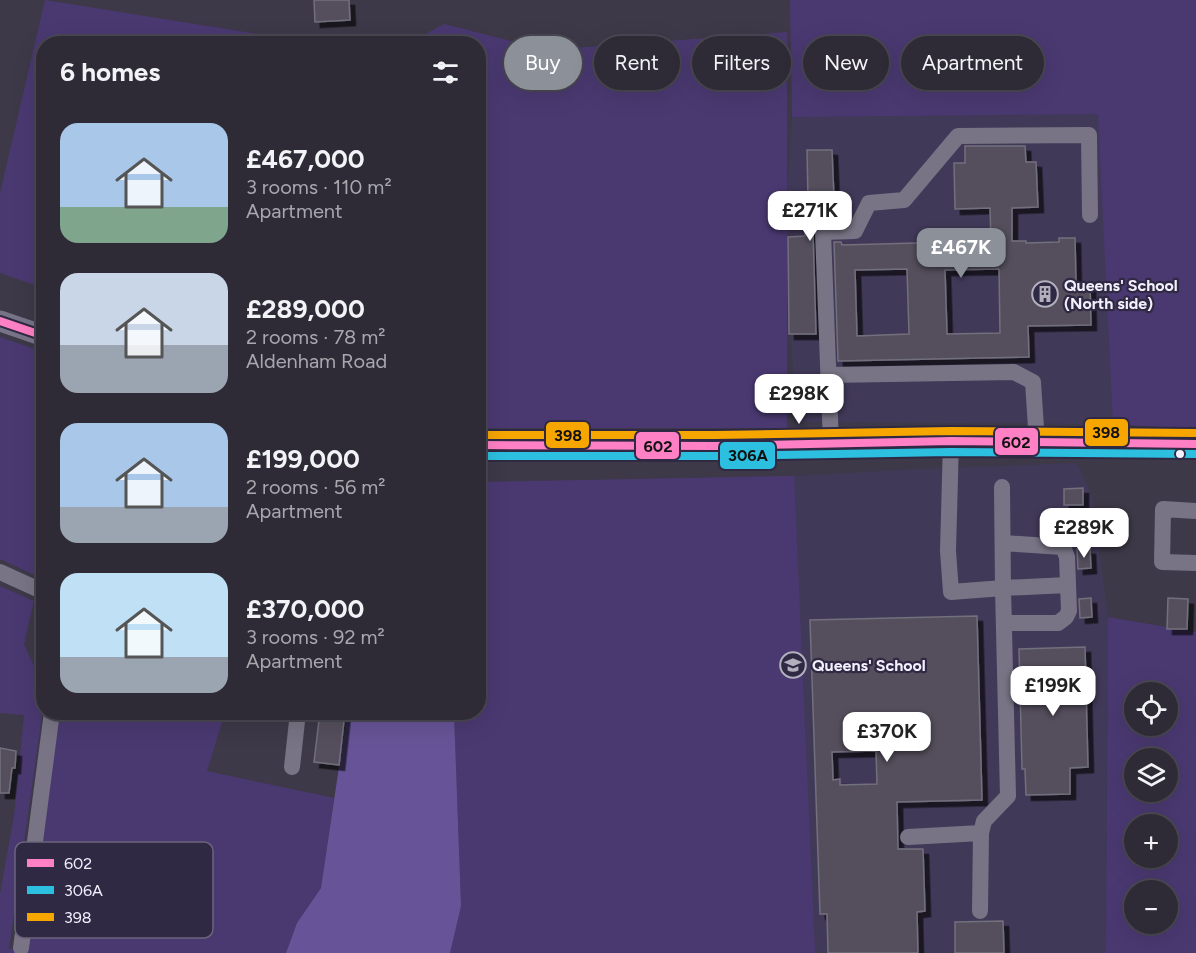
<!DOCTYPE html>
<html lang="en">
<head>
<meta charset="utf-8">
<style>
	:root { --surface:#2e2b36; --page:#36333e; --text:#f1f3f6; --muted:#a7a7ad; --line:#494751; --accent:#8c9099 }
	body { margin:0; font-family:Figtree,sans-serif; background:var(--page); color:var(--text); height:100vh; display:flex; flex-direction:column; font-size:22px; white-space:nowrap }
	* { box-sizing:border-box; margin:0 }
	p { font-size:20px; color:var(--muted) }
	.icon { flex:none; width:33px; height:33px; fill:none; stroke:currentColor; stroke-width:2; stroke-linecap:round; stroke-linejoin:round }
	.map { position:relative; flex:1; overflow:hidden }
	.panel { position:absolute; left:36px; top:36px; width:450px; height:684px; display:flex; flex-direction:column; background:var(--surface); border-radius:24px; box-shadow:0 6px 24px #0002,0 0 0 2px var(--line) }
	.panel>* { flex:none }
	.guide { position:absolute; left:504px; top:36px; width:570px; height:54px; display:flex; gap:12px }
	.controls { position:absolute; left:1124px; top:682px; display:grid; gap:12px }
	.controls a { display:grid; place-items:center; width:54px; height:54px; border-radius:50%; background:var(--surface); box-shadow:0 6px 24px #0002,0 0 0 2px var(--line); font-size:30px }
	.price { position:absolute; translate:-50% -51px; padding:0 14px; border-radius:12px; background:#fff; color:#222; font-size:20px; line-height:39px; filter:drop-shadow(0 2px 3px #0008) }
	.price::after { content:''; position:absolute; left:50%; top:36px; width:18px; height:14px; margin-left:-9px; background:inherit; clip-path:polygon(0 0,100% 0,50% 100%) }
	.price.active { background:var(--accent); color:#fff }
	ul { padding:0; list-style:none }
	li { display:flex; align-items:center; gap:18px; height:150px; padding:0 24px }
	li span { display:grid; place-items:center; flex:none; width:168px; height:120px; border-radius:18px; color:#555 }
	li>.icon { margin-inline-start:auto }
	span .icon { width:72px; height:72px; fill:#fffc; stroke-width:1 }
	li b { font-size:26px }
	h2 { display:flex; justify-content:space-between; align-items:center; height:72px; padding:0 24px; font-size:26px }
	.pill { padding:0 21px; border-radius:27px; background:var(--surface); box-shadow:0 6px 24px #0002,0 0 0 2px var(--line); font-size:21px; line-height:54px }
	.pill.active { background:var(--accent); color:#fff }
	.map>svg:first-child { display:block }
</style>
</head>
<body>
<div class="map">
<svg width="1196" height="953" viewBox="0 0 1196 953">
	<defs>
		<filter id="shadow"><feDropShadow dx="5.5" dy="5.5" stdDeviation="0" flood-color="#0009"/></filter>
	</defs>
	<rect width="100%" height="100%" fill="#3d3948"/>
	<path fill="#413958" d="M790,0H1196V429L1113,424L796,422L785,233L792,117Z
		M1077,463L1092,496L1108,617L1106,953H450L461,906L454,713L478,712L479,482L794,476L918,469Z"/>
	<path fill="#4a3971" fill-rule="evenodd" d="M45,0L313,43L44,44L43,288L0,273V193Z
		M790,0H1196V429L1113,424L1098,114L792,117Z
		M444,24L547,50L787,32V428H479L478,44L409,43Z
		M0,337L43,352V579L0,559Z
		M794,476L815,953H450L461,906L454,713L478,712L479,482Z
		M0,586L34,601L24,644L44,688L43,708L9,949L26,948L59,713H225L207,771L334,798L321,888L297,923L286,953H0V894L14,815L24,715L0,713Z
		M1108,617L1196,632V953H1106ZM1134,693H1167V726H1134ZM1134,759H1167V792H1134ZM1134,825H1167V858H1134ZM1134,891H1167V924H1134Z"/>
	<path fill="#675498" d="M347,713H454L461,906L450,953H286L297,923L321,888Z"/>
	<path fill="#54505d" stroke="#736f7d" stroke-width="1.5" fill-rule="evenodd" filter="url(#shadow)" d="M314,0H349L350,20L315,22Z
		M965,146H1025L1026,162H1036L1038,207L1012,208V241H1026V243L1059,242V238H1075L1076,283H1090L1091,325L1028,326L1029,357L838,361L834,242H841L842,245L991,241L990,208L955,209L954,163H965ZM907,269L909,334L857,336L855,270ZM999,269L1000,333L947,334L945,270Z
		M807,150H832L834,198H840L841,221L818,223L813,232L816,334H789L788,237L805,236L804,199H808Z
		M818,378L819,401H803V379Z
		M1083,488V505H1064V489Z
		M1077,549H1090L1091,568L1078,569Z
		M1091,598L1092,617L1080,618L1079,599Z
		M1168,598L1188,599L1187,629H1167Z
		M977,616L982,800L897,802L898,849H923L925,911L917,912L918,953H828L827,914H820L810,620ZM876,751L877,784L840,785V779L833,780L832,752Z
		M1085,647L1088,767L1070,768V794L1026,795L1025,769H1022L1019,649Z
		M320,712H345L339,765L314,762Z
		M0,748L16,751L15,768H12L9,793H0Z
		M1003,921L1004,953H955V922Z"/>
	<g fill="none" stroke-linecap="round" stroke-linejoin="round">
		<path stroke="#787485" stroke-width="16" d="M828,375L1014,372L1033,382L1037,443
			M951,441L948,551L951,592L1003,588L1008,796L984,821L981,833L980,911
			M831,444L823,232L855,231L869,203L904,200L958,136L1089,135L1090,215
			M1002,487L1003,588L1068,585
			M1196,511L1163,509L1162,562L1196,563
			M1003,543L1063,547L1067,557L1069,611L1066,617L1058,623H1005
			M0,572L44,592
			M292,767L298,712
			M908,837L981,833
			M21,948L52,712"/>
		<path stroke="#787488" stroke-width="21" d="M0,321L44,336
			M478,445L715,446L951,441L1196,444"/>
		<g stroke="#302943" stroke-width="12">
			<path id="bus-1" d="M0,321L44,336
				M478,445L715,446L951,441L1196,444"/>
		</g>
		<g stroke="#302943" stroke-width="12">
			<path id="bus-2" d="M478,456H715L951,452L1196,454"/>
		</g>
		<g stroke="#302943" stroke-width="12">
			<path id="bus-3" d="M478,435H715L951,431L1196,433"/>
		</g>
		<use href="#bus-1" stroke="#ff80c5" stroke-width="8"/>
		<use href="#bus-2" stroke="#2dbfdf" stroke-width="8"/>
		<use href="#bus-3" stroke="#f7a600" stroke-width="8"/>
	</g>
	<defs>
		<g id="building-ring" transform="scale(1.35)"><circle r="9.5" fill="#302943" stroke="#b3b0be" stroke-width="1.5"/><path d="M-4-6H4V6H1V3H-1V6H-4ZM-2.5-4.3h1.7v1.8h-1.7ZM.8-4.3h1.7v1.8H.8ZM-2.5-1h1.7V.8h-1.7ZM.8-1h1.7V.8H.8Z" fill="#b3b0be"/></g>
		<g id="school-ring" transform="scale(1.35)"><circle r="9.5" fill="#302943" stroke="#b3b0be" stroke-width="1.5"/><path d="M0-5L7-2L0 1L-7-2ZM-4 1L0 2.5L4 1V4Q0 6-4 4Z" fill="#b3b0be"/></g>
	</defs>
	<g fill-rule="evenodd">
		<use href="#building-ring" x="1045" y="294"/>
		<use href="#school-ring" x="793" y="665"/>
	</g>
	<circle fill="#f3f0fe" stroke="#302943" stroke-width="2" cx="1180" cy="454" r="5"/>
	<g text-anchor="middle" stroke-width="4.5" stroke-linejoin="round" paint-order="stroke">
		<g font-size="16" font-weight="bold" fill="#f3f0fe" stroke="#302943" text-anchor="start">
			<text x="1064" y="291">Queens' School<tspan x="1064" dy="18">(North side)</tspan></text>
			<text x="812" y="671">Queens' School</text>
		</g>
	</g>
	<rect x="15" y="842" width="198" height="96" rx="9" fill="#302943" stroke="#6a657b" stroke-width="1.5"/>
	<rect x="27" y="859" width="27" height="8" fill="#ff80c5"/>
	<rect x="27" y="886" width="27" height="8" fill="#2dbfdf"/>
	<rect x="27" y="913" width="27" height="8" fill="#f7a600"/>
	<g font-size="16" fill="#f3f0fe">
		<text x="64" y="869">602</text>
		<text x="64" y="896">306A</text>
		<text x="64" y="923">398</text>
	</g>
	<g stroke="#302943" stroke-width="2">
		<rect x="1084" y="418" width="45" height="29" rx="6" fill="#f7a600"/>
		<rect x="545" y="421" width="45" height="28" rx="6" fill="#f7a600"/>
		<rect x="994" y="427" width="45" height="29" rx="6" fill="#ff80c5"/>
		<rect x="635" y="431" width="45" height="29" rx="6" fill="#ff80c5"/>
		<rect x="719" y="441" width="57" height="29" rx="6" fill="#2dbfdf"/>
	</g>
	<g font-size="16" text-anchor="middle" font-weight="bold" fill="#111">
		<text x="1106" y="438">398</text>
		<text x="568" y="441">398</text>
		<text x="1016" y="448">602</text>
		<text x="658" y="452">602</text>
		<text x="748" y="461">306A</text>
	</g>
</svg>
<div class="controls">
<a><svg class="icon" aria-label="locate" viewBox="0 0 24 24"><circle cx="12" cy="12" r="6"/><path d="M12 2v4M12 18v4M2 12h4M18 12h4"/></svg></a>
<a><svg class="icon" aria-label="layers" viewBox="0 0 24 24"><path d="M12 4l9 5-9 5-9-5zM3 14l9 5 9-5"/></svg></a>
<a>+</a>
<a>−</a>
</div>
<b class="price" style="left:810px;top:242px">£271K</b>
<b class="price active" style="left:961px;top:279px">£467K</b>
<b class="price" style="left:799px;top:425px">£298K</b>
<b class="price" style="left:1084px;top:559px">£289K</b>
<b class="price" style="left:1053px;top:717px">£199K</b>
<b class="price" style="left:887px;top:763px">£370K</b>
<div class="guide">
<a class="pill active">Buy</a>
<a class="pill">Rent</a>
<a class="pill">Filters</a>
<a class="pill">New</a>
<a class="pill">Apartment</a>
</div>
<section class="panel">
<h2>6 homes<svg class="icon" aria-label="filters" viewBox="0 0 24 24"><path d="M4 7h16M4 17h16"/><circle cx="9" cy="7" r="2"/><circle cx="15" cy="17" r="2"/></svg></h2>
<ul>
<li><span style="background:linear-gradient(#a9c7e8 70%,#7fa58c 0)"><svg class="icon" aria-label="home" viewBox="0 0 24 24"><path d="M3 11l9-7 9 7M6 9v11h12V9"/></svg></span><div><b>£467,000</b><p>3 rooms · 110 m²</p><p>Apartment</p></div></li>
<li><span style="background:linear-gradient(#c9d6e8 60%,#9aa5b1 0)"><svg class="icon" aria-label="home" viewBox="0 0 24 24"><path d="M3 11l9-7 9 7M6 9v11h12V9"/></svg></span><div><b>£289,000</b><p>2 rooms · 78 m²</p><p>Aldenham Road</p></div></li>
<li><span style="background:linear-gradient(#a9c7e8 70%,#9aa5b1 0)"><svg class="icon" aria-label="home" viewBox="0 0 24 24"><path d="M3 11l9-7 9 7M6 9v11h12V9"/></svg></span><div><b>£199,000</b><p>2 rooms · 56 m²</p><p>Apartment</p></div></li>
<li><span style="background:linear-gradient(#bfe0f5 70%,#9aa5b1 0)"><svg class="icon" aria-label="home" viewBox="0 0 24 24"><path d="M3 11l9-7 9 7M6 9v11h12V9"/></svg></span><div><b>£370,000</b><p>3 rooms · 92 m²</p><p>Apartment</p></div></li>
</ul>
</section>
</div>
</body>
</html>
